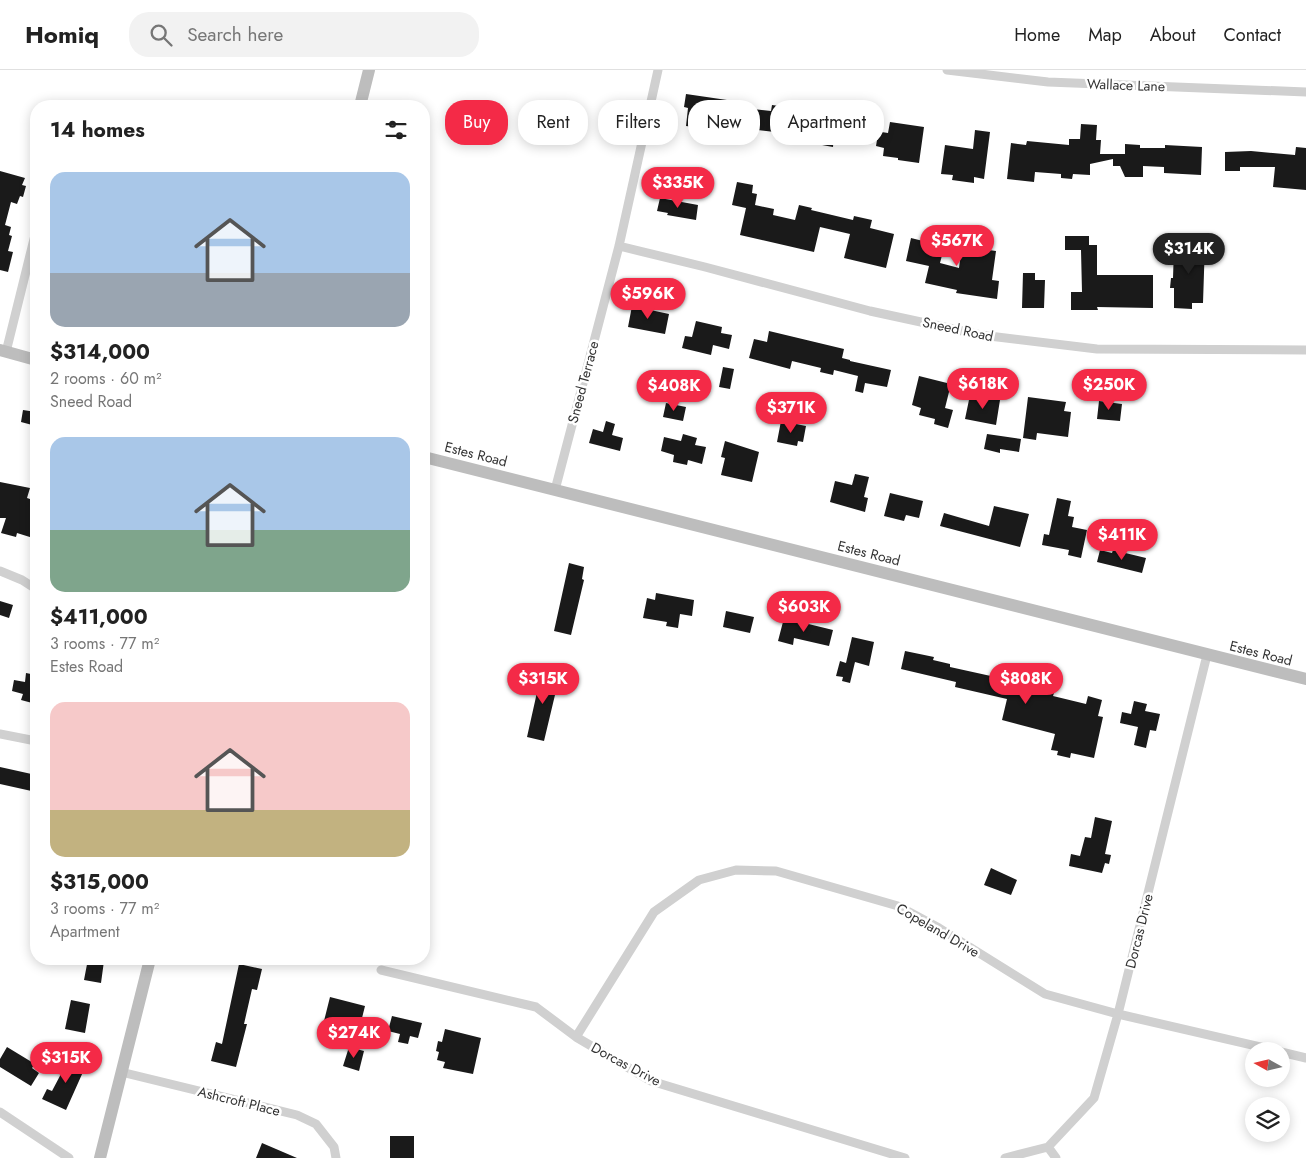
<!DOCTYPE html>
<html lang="en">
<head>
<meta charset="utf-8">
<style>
	:root { --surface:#fff; --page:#f2f2f2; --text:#222; --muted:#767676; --line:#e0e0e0; --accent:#f42a47 }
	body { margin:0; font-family:Jost,sans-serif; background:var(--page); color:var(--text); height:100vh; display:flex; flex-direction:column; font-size:19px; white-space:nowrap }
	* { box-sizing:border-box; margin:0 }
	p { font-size:16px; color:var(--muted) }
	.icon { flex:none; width:28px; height:28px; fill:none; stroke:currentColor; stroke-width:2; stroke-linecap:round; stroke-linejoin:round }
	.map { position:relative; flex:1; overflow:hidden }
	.side { position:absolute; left:30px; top:30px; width:400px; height:865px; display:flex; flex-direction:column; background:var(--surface); border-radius:20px; box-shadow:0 2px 12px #0003 }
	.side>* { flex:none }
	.guide { position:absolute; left:445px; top:30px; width:475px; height:45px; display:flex; gap:10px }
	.needle { width:32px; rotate:278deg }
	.buttons { position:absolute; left:1245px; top:972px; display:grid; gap:10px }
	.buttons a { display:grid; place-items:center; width:45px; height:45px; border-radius:50%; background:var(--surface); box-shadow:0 2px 12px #0003; font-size:25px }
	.price { position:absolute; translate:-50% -42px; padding:0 11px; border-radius:18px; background:var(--accent); color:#fff; font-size:16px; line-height:32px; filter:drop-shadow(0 1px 2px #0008) }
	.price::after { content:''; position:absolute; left:50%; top:30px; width:15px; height:11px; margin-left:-8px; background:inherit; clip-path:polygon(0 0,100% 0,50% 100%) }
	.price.current { background:#222; color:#fff }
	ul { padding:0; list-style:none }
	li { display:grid; align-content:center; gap:10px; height:265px; padding:0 20px }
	li span { display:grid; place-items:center; height:155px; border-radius:15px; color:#555 }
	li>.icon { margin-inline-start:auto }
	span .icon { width:90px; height:90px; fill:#fffc; stroke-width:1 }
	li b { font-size:21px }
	h2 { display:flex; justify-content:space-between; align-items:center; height:60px; padding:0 20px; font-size:21px }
	.chip { padding:0 18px; border-radius:20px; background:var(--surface); box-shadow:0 2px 12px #0003; font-size:18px; line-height:45px }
	.chip.current { background:var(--accent); color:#fff }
	header { display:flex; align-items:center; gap:30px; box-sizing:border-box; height:70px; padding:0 25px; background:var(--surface); border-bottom:1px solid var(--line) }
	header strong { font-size:24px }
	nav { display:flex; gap:28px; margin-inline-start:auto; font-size:18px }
	.search { width:350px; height:45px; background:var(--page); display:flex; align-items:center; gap:12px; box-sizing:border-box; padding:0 18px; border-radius:20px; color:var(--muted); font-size:19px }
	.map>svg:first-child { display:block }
</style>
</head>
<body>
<header>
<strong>Homiq</strong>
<div class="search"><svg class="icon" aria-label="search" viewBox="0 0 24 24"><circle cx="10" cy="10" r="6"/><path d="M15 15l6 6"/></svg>Search here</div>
<nav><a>Home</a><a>Map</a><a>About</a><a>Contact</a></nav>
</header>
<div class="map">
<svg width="1306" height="1088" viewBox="0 0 1306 1088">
	<rect width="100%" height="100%" fill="#fff"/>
	<path fill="#1a1a1a" d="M686,24L727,30L726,36L771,41L772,35L786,37L783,63L724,56L723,61L686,56L688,38L684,37Z
		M835,41L864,45L862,59L888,63L890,52L924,57L919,93L898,90V88L883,86L884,78L876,76L877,70L834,64L833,77L811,73L813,60L828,62L830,52H833Z
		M1081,54L1097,55L1096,70H1101L1100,84H1125V74L1140,75V78H1165V75L1202,77L1201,105L1164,103V97L1143,96V107H1125L1120,96H1113V89L1090,94V105L1073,104L1072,109L1061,108V104L1035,102L1034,112L1007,109L1011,73L1026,75L1027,71L1069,75V69H1080Z
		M975,60L990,62L984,109L974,107V113L952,110L953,105L941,104L945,75L973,79Z
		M1296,77L1306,78V120L1273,117L1275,97H1240V101H1225V82L1251,81L1295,85Z
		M0,101L25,108L22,115L26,116L23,127L20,126L17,134L11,132L5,155L11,157L9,165L12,166L8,181L13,182L8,202L0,200Z
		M657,109L668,111L666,122L655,120Z
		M737,112L753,115L752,123L757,124L755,135L774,139L773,145L795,150L799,135L812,138L811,140L853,150L854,146L872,150L870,158L894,164L886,198L844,188L850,164L820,157L814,182L740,165L746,138L732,135Z
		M660,128L698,135L696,150L667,145L668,143L657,141Z
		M924,165L946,170L940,193L959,198L963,167L975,168L974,178L996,181L992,210L999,211L997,229L956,223L957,220L925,213L929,196L906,191L911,168L923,171Z
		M1065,166H1089V175H1097V205H1153V238L1097,237L1098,240H1071V222H1082L1081,180H1065Z
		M1188,172H1205L1203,233H1192V239L1174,238V218H1170L1171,208H1173L1174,178H1188Z
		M1023,203H1035V210H1045L1044,238H1022Z
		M632,236L669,244L665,264L628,257Z
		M696,251L722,257L721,263L732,265L729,279L713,275L711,285L682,278L685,266L692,267Z
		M769,261L844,279L842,288L850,290V291L891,300L887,317L865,313L863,323L855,321L858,306L834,300L833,305L820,302L821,298L792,291L790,299L749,288L754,269L767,272Z
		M723,297L734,299L730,319L719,317Z
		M919,306L951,314L945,338L953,340L948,358L934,354L935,349L919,345L921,338L912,335Z
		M970,325L1000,330L996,355L965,349Z
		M1028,327L1066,332L1064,341L1071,342L1068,367L1037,363L1036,370L1023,368Z
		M1099,331L1122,334L1120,351L1097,349Z
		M666,333L686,337L683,351L663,347Z
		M23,340L36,342V356L21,352Z
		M606,351L615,354L612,365L623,368L620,381L589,373L593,359L603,362Z
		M781,351L806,356L803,372L798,371L797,376L777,372Z
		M683,364L697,368L695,375L706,377L702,394L688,390L687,395L673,392L674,385L661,381L664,367L681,371Z
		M987,364L1021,369L1019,382L1000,379V383L984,379Z
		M725,371L759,382L752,412L721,405L725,388L721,387Z
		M855,404L869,407L864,427L868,428L865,442L830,432L835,411L852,415Z
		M0,412L30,418L27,428L36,431V458L33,468L17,463L16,467L1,463L6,448H0Z
		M890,423L923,431L919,448L906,445L904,451L884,446Z
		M1057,428L1071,431L1068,446L1074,447L1072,457L1087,460L1081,488L1068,485L1069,480L1042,475L1044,464L1049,465Z
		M994,436L1029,444L1020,477L940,456L944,443L989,456Z
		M1100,480L1112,483L1113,480L1146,488L1142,503L1097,492Z
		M569,493L584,497L582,509L584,510L571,565L554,561Z
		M656,523L694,530L692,546L680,544L678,558L666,556L667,552L643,548L647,528L655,530Z
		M0,531L13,535L9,548L0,545Z
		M726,541L754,547L750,563L723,557Z
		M784,548L833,560L829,576L794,568L793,575L778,571Z
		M852,567L874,572L869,596L855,592L850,613L842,611L843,607L836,606L840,591L846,593Z
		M905,581L934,587L933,590L950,594V597L1055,620L1053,626L1086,634L1088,626L1102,630L1098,646L1103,647L1094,688L1071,683L1070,688L1057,685L1058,681L1051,680L1055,664L1002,650L1007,629L955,617L956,612L901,599Z
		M542,600L560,604L544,671L527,667Z
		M26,603L36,605V634L21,630L23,624L12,621L14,610L25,612Z
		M1134,631L1147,634L1145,641L1160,644L1156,661L1150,660L1146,678L1134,675L1138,657L1120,653L1122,642L1131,644Z
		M0,697L36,705V722L0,714Z
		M1095,747L1112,751L1105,784L1111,785L1109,794L1105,793L1102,803L1069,796L1071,784L1080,786L1085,767L1091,768Z
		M991,798L1017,810L1011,825L984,815Z
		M88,889L104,891L101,913L84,910Z
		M239,894L262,899L257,920L252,919L244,954H247L236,997L211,991L216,972L222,974Z
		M330,927L365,936L356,972L333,967L335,962L322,959Z
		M71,930L90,934L85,963L65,959Z
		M392,946L422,953L418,968L410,966L408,974L398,972L400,964L388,961Z
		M445,959L481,968L473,1004L443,998L445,992L437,990L439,982L436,981L438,971L442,972Z
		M7,977L35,994L32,998L39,1003L31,1016L0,997V989Z
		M349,977L364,981L359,1001L343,996Z
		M71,985L87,993L66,1040L42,1029L47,1019L52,1021Z
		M390,1066H414V1088H390Z
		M262,1073L297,1088H256Z"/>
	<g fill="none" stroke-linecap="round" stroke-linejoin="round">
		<path stroke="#d0d0d0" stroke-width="9" d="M947,0L1048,12L1306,22
			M619,176L705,197L870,241L981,265L1097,279L1306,280
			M6,282L36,161
			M555,420L619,176L658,0
			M0,501L22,510L36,519
			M0,664L36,671
			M381,900L536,937L576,967L651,1011L905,1088
			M576,967L654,842L699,810L736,800L776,801L898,836L939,858L1045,924L1118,944L1278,981
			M1281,982L1306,988
			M121,1002L297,1045L316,1054L334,1077L336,1088
			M0,1042L69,1088
			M1048,1077L1056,1088
			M1005,1088L1048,1077L1094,1028L1118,944L1207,585"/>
		<path stroke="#bdbdbd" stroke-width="12" d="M360,36L369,0
			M0,280L36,290
			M424,387L1306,609
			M100,1088L150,889"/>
	</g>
	<g text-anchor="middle" stroke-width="5" stroke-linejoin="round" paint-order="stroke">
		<g font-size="14" fill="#333" stroke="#fff">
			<text transform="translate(1126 15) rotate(2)" y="5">Wallace Lane</text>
			<text transform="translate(958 259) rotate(12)" y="5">Sneed Road</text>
			<text transform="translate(583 312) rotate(-75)" y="5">Sneed Terrace</text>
			<text transform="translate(476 384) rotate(14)" y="5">Estes Road</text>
			<text transform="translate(869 483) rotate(14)" y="5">Estes Road</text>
			<text transform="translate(1261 583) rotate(14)" y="5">Estes Road</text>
			<text transform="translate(938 860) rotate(30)" y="5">Copeland Drive</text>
			<text transform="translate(1139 861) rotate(-76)" y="5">Dorcas Drive</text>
			<text transform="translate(626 994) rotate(28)" y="5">Dorcas Drive</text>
			<text transform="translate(239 1031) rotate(14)" y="5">Ashcroft Place</text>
		</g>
	</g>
</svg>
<div class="buttons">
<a><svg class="needle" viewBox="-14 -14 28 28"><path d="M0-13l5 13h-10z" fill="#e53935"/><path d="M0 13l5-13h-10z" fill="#767676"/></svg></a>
<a><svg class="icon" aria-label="layers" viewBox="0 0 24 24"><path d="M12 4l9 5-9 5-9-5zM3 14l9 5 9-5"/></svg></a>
</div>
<b class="price" style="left:678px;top:139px">$335K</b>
<b class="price" style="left:957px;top:197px">$567K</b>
<b class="price current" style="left:1189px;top:205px">$314K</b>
<b class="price" style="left:648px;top:250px">$596K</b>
<b class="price" style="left:983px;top:340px">$618K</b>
<b class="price" style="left:1109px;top:341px">$250K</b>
<b class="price" style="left:674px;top:342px">$408K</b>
<b class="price" style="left:791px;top:364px">$371K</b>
<b class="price" style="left:1122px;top:491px">$411K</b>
<b class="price" style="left:804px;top:563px">$603K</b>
<b class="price" style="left:543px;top:635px">$315K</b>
<b class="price" style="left:1026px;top:635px">$808K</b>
<b class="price" style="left:354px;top:989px">$274K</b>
<b class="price" style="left:66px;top:1014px">$315K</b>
<div class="guide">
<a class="chip current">Buy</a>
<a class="chip">Rent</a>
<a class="chip">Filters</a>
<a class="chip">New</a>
<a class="chip">Apartment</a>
</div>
<section class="side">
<h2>14 homes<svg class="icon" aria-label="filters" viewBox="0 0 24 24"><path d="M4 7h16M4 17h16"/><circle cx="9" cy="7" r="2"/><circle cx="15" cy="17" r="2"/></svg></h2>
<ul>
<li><span style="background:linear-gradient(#a9c7e8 65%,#9aa5b1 0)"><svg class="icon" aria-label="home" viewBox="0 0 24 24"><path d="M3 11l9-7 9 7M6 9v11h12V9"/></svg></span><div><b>$314,000</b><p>2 rooms · 60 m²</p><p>Sneed Road</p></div></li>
<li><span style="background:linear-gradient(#a9c7e8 60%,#7fa58c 0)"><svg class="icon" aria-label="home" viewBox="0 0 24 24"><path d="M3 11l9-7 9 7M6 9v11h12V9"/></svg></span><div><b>$411,000</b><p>3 rooms · 77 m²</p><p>Estes Road</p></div></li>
<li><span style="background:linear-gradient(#f6c9c9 70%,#c2b280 0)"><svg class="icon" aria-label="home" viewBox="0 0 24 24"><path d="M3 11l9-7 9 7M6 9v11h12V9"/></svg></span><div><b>$315,000</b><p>3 rooms · 77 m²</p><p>Apartment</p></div></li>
</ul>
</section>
</div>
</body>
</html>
